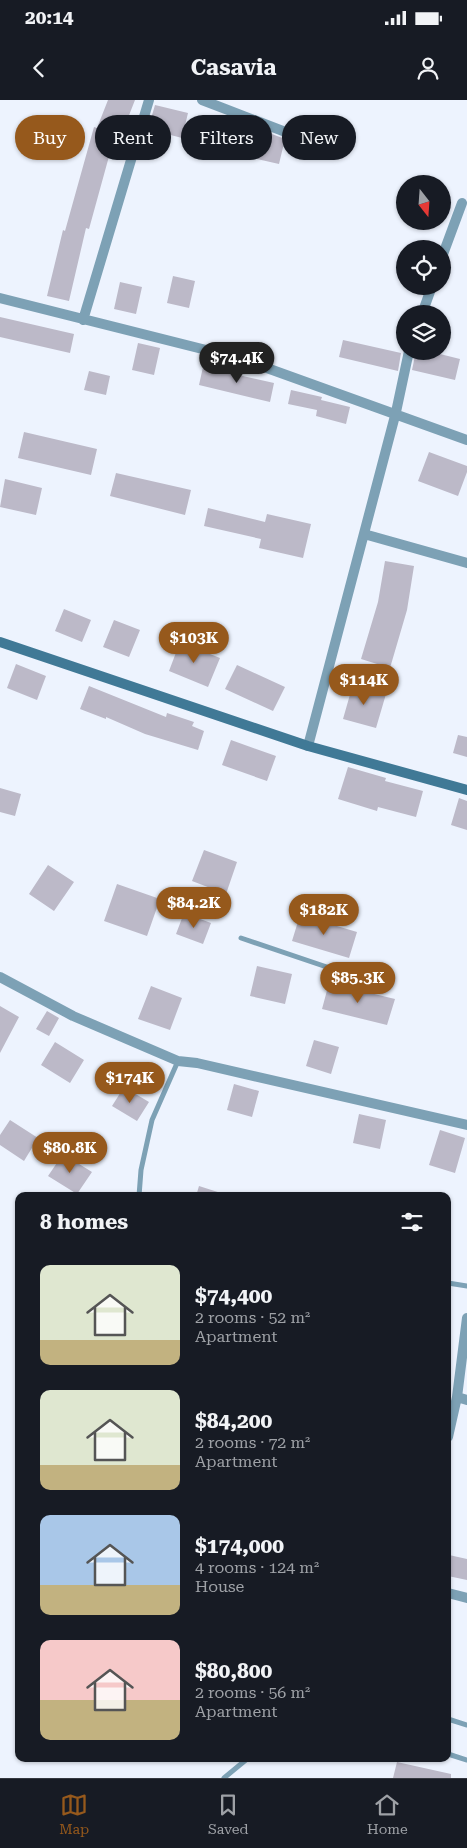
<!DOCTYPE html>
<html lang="en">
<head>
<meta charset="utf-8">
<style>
	:root { --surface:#171b24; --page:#242831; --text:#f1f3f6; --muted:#9ea1a6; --line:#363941; --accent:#96591c }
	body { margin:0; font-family:"Roboto Serif",serif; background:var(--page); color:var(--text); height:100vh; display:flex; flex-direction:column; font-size:19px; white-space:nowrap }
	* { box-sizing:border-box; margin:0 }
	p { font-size:16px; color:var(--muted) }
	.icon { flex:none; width:28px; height:28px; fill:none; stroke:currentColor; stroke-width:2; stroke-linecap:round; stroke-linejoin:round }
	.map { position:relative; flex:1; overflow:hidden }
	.drawer { position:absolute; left:15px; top:1092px; width:436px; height:570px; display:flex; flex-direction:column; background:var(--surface); border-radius:10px; box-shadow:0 1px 4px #0004 }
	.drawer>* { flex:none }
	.top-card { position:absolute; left:15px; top:15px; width:438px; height:45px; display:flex; gap:10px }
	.needle { width:32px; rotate:163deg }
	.controls { position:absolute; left:396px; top:75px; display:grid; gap:10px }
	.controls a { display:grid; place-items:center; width:55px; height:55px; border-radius:50%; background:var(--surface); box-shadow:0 1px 4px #0004; font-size:25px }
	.price { position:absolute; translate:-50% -42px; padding:0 11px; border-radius:18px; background:var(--accent); color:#fff; font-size:16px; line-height:32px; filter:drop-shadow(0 1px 2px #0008) }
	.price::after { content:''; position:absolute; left:50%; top:30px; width:15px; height:11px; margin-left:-8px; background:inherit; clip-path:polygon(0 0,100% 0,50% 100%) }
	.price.current { background:#222; color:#fff }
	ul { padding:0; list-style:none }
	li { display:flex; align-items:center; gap:15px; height:125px; padding:0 25px }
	li span { display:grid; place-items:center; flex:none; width:140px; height:100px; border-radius:10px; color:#555 }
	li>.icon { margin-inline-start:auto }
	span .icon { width:60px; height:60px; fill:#fffc; stroke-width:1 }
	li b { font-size:21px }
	h2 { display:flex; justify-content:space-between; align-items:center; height:60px; padding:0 25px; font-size:21px }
	.tag { padding:0 18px; border-radius:22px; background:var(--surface); box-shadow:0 1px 4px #0004; font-size:18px; line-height:45px }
	.tag.current { background:var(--accent); color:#fff }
	.status { display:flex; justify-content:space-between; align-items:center; height:35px; padding:0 25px; background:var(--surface); direction:ltr }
	.status svg { height:14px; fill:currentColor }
	header { display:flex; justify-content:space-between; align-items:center; height:65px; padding:0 25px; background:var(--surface); font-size:22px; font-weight:700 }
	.dock { display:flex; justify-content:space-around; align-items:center; height:70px; border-top:1px solid var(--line); background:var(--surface); font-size:14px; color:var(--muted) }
	.dock a { display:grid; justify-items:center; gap:2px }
	.dock .current { color:var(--accent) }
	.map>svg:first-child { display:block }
</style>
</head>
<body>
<div class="status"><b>20:14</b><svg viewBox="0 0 49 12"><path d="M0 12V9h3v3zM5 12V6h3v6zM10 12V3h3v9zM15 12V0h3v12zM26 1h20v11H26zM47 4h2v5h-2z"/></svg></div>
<header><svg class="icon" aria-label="back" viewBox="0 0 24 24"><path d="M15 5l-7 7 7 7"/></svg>Casavia<svg class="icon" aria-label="person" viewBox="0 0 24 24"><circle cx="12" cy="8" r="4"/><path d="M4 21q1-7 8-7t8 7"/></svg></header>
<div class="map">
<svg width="467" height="1678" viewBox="0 0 467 1678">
	<rect width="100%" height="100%" fill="#edf3fe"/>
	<path fill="#bcb9c8" d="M108,0H135L126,23L119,20L89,129L86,128L69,201L47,196L63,130L65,131L94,27L97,28Z
		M155,5L188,13L182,38L148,29Z
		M264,31L285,39L279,64L257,59Z
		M173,176L195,181L189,208L167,203Z
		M120,182L142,187L136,214L114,209Z
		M0,217L74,234L70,253L0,237Z
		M343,240L401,253L398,271L339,257Z
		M138,243L160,248L154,275L132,270Z
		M416,251H428L460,259L455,280L412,270Z
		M203,267L274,283L270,302L199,285Z
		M89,271L110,276L106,295L84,290Z
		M291,290L322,297L321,300L350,307L346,324L316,316L317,310L288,304Z
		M24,332L97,349L91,375L18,358Z
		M429,352L467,366V372L458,396L418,381Z
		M116,373L191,390L185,415L110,396Z
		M5,379L42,388L36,415L0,407Z
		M208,408L265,422L267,414L311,424L303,458L259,448L261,439L204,426Z
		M385,461L414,466L407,510L390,568L361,559L378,502Z
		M64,509L91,520L82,542L55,531Z
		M114,520L140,530L129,557L103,547Z
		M180,542L220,558L208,587L169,571Z
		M16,564L46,576L37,600L7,588Z
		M237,565L285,587L273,611L225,589Z
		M353,584L386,594L376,628L343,619Z
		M89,586L166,617L167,613L194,622L192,626L204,631L198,650L145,634L106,617V619L80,609Z
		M458,635L467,637V657L453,653Z
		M231,640L276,656L267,681L222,665Z
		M348,667L386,678L385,681L423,691L416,717L378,707L377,711L338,699Z
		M0,688L21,694L15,716L0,712Z
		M459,698L467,701V730L451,725Z
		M204,750L237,762L226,794L192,781Z
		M48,765L74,782L54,811L29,794Z
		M117,784L160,799L147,836L104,821Z
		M184,813L211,823L203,844L176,834Z
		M300,815L357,832L349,858L292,841Z
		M257,866L292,874L285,904L250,896Z
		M329,883L395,899L387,925L322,909Z
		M151,886L182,898L170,930L138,919Z
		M0,906L19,917L0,953Z
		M47,911L59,918L49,936L36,929Z
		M314,940L339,947L331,974L306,966Z
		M55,942L84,960L70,983L41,965Z
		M234,984L259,991L252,1017L227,1010Z
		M124,987L149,1002L137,1021L112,1006Z
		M359,1014L386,1020L380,1049L353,1043Z
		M10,1020L38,1038L24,1061L0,1045V1035Z
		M440,1030L465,1038L455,1073L429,1065Z
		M63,1054L92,1072L77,1094L48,1076Z
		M199,1086L224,1094V1096H196Z
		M449,1455L467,1459V1480L448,1476Z
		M397,1662L451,1674V1678H393Z"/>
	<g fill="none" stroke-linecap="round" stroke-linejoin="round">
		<path stroke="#7da1b5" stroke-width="5" d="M241,838L377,884
			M139,1096L141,1070L152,1020L178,961
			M448,1183L467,1186
			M448,1619L467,1625
			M448,1654L467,1660
			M224,1678L247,1659"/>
		<path stroke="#7da1b5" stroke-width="10" d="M202,0L327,48
			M442,157L462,103
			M0,198L242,259L467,340
			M422,214L432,186
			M83,220L149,0
			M364,434L467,463
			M308,646L396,312L409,251
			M0,877L73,916L178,961L197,963L467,1025
			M457,1297L467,1300
			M448,1337L457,1297L467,1218
			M448,1493L467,1498"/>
		<path stroke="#407996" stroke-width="10" d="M0,542L308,646L467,690"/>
	</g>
</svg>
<div class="controls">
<a><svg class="needle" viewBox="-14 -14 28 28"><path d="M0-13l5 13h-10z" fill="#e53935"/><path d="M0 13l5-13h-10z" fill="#9ea1a6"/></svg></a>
<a><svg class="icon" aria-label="locate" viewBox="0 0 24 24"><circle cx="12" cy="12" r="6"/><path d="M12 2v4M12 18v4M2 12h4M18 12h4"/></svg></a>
<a><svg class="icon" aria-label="layers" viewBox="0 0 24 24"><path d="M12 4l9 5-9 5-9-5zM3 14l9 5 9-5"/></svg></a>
</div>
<b class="price current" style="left:237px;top:284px">$74.4K</b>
<b class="price" style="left:194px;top:564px">$103K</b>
<b class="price" style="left:364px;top:606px">$114K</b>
<b class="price" style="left:194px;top:829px">$84.2K</b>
<b class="price" style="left:324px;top:836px">$182K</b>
<b class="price" style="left:358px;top:904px">$85.3K</b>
<b class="price" style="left:130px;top:1004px">$174K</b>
<b class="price" style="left:70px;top:1074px">$80.8K</b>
<div class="top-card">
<a class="tag current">Buy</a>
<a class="tag">Rent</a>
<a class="tag">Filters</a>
<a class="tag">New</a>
</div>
<section class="drawer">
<h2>8 homes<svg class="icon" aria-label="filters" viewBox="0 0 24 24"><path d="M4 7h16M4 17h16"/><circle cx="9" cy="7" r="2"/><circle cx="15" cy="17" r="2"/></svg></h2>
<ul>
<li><span style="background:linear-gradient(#dfe7d0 75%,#c2b280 0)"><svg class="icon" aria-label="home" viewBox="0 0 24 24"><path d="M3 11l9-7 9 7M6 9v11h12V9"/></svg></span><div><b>$74,400</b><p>2 rooms · 52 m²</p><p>Apartment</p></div></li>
<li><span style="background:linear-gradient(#dfe7d0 75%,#c2b280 0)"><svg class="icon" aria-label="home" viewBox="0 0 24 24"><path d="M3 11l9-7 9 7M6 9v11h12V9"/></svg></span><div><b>$84,200</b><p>2 rooms · 72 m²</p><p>Apartment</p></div></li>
<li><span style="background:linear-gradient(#a9c7e8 70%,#c2b280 0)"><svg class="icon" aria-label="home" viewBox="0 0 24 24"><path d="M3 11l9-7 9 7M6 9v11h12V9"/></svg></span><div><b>$174,000</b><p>4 rooms · 124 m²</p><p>House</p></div></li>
<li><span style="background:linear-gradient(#f6c9c9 60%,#c2b280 0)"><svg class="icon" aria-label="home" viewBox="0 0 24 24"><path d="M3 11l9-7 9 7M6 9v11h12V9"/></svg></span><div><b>$80,800</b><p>2 rooms · 56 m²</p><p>Apartment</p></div></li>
</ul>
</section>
</div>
<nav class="dock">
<a class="current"><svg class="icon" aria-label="map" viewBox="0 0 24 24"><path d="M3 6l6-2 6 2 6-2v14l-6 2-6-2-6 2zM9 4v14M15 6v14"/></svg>Map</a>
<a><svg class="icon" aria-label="saved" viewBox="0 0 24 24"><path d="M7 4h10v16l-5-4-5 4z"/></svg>Saved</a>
<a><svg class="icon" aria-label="home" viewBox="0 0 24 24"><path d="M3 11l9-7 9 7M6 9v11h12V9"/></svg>Home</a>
</nav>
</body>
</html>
